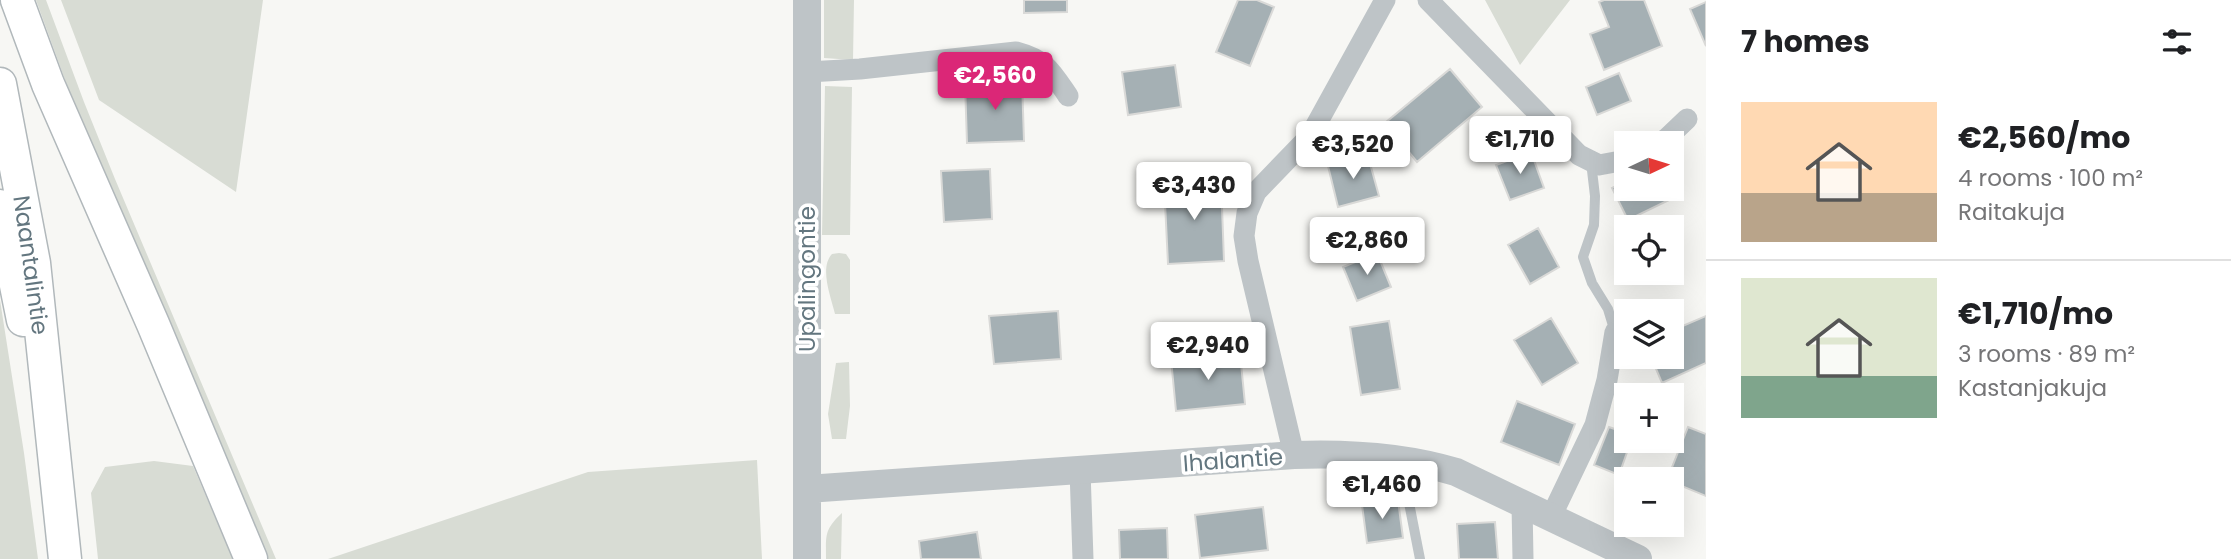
<!DOCTYPE html>
<html lang="en">
<head>
<meta charset="utf-8">
<style>
	:root { --surface:#fff; --page:#f2f2f2; --text:#202124; --muted:#757577; --line:#e0e0e0; --accent:#db2777 }
	body { margin:0; font-family:Poppins,sans-serif; background:var(--page); color:var(--text); height:100vh; display:flex; flex-direction:column; font-size:26px; white-space:nowrap }
	* { box-sizing:border-box; margin:0 }
	p { font-size:23px; color:var(--muted) }
	.icon { flex:none; width:38px; height:38px; fill:none; stroke:currentColor; stroke-width:2; stroke-linecap:round; stroke-linejoin:round }
	.map { position:relative; flex:1; overflow:hidden }
	.side { display:flex; flex-direction:column; background:var(--surface); width:525px }
	.side>* { flex:none }
	.needle { width:46px; rotate:86deg }
	.buttons { position:absolute; left:1614px; top:131px; display:grid; gap:14px }
	.buttons a { display:grid; place-items:center; width:70px; height:70px; border-radius:0px; background:var(--surface); box-shadow:0 7px 28px #0002; font-size:35px }
	.price { position:absolute; translate:-50% -60px; padding:0 16px; border-radius:7px; background:#fff; color:#222; font-size:23px; line-height:46px; filter:drop-shadow(0 2px 4px #0008) }
	.price::after { content:''; position:absolute; left:50%; top:42px; width:21px; height:16px; margin-left:-10px; background:inherit; clip-path:polygon(0 0,100% 0,50% 100%) }
	.price.current { background:var(--accent); color:#fff }
	ul { padding:0; list-style:none }
	li { display:flex; align-items:center; gap:21px; height:175px; padding:0 35px }
	li+li { border-top:2px solid var(--line) }
	li span { display:grid; place-items:center; flex:none; width:196px; height:140px; border-radius:0px; color:#555 }
	li>.icon { margin-inline-start:auto }
	span .icon { width:84px; height:84px; fill:#fffc; stroke-width:1 }
	li b { font-size:30px }
	h2 { display:flex; justify-content:space-between; align-items:center; height:84px; padding:0 35px; font-size:30px }
	main { display:flex; flex:1; min-height:0 }
	.map>svg:first-child { display:block }
</style>
</head>
<body>
<main>
<div class="map">
<svg width="1706" height="559" viewBox="0 0 1706 559">
	<rect width="100%" height="100%" fill="#f7f7f4"/>
	<path fill="#d8dcd4" d="M36,0H46L84,102L115,179L276,559H265L76,110Z
		M61,0H263L236,192L99,100Z
		M824,0H854L853,60L824,58Z
		M1485,0H1570L1520,65Z
		M825,86L852,87L850,235H822Z
		M839,253L846,254L850,260V314H835C831,297 819,268 832,254Z
		M0,300L24,453L38,559H0Z
		M849,362L850,406L846,439H832L828,414L836,363Z
		M757,460L762,559H328L588,472Z
		M154,461L193,466L233,559H98L91,493L105,467Z
		M842,513L841,559H826C826,535 824,530 842,513Z"/>
	<path fill="#a5b0b4" stroke="#d9d9d7" stroke-width="2" d="M1024,0H1067V12L1024,13Z
		M1238,0H1257L1274,7L1250,66L1216,52Z
		M1604,0H1644L1662,46L1604,70L1590,34L1609,27L1599,2Z
		M1706,2V46L1690,9Z
		M1175,65L1181,107L1128,115L1122,72Z
		M1450,69L1482,107L1417,162L1385,123Z
		M1619,73L1631,101L1597,115L1586,87Z
		M1022,81L1024,141L967,143L965,83Z
		M1531,152L1544,188L1510,200L1496,165Z
		M1368,156L1379,196L1338,207L1328,166Z
		M990,169L992,219L944,222L941,171Z
		M1221,180L1224,261L1168,264L1164,182Z
		M1626,181V189H1665L1671,199L1628,220L1612,188Z
		M1538,228L1559,267L1530,284L1508,245Z
		M1377,253L1391,287L1357,301L1343,267Z
		M1058,311L1061,359L994,364L989,316Z
		M1706,316V363L1662,383L1651,357H1671V331Z
		M1551,318L1578,363L1542,385L1514,340Z
		M1389,321L1400,389L1361,395L1350,327Z
		M1240,353L1245,404L1176,411L1171,359Z
		M1517,401L1575,424L1559,465L1501,442Z
		M1609,427L1626,433V441H1631L1619,475L1594,465Z
		M1688,427L1706,434V496L1667,480Z
		M1398,500L1403,538L1367,543L1362,505Z
		M1263,507L1268,550L1200,558L1195,515Z
		M1495,522L1498,559H1459L1457,524Z
		M1167,528L1168,559H1120L1119,530Z
		M977,532L981,559H921L919,541Z"/>
	<g fill="none" stroke-linecap="round" stroke-linejoin="round">
		<g stroke="#b1b8bb" stroke-width="35">
			<path id="secondary" d="M17,0L48,84L153,324L251,559
				M0,84L34,263L65,559
				M0,206L23,320"/>
		</g>
		<path stroke="#bec4c7" stroke-width="10" d="M1591,162L1595,196L1594,225L1583,257L1592,283L1608,309L1615,332
			M1401,462L1420,559"/>
		<path stroke="#bec4c7" stroke-width="21" d="M1428,0L1579,155L1599,165L1626,160
			M808,72L860,69L1016,52C1046,60 1051,71 1068,96
			M1658,144L1666,139L1687,119
			M1294,455L1248,261L1244,236L1247,213L1256,192L1310,136L1385,0
			M1080,470L1083,559
			M1522,504L1523,559
			M1551,517L1595,425L1607,380L1615,332"/>
		<path stroke="#bec4c7" stroke-width="28" d="M807,0V559
			M807,489L1294,455C1349,453 1403,456 1456,472L1638,559"/>
		<use href="#secondary" stroke="#fff" stroke-width="32"/>
	</g>
	<g text-anchor="middle" stroke-width="7" stroke-linejoin="round" paint-order="stroke">
		<g font-size="23" fill="#63767f" stroke="#fff">
			<text transform="translate(31 265) rotate(82)" y="8">Naantalintie</text>
			<text transform="translate(807 279) rotate(-90)" y="8">Upalingontie</text>
			<text transform="translate(1233 460) rotate(-4)" y="8">Ihalantie</text>
		</g>
	</g>
</svg>
<div class="buttons">
<a><svg class="needle" viewBox="-14 -14 28 28"><path d="M0-13l5 13h-10z" fill="#e53935"/><path d="M0 13l5-13h-10z" fill="#757577"/></svg></a>
<a><svg class="icon" aria-label="locate" viewBox="0 0 24 24"><circle cx="12" cy="12" r="6"/><path d="M12 2v4M12 18v4M2 12h4M18 12h4"/></svg></a>
<a><svg class="icon" aria-label="layers" viewBox="0 0 24 24"><path d="M12 4l9 5-9 5-9-5zM3 14l9 5 9-5"/></svg></a>
<a>+</a>
<a>−</a>
</div>
<b class="price current" style="left:995px;top:112px">€2,560</b>
<b class="price" style="left:1520px;top:176px">€1,710</b>
<b class="price" style="left:1353px;top:181px">€3,520</b>
<b class="price" style="left:1194px;top:222px">€3,430</b>
<b class="price" style="left:1367px;top:277px">€2,860</b>
<b class="price" style="left:1208px;top:382px">€2,940</b>
<b class="price" style="left:1382px;top:521px">€1,460</b>
</div>
<section class="side">
<h2>7 homes<svg class="icon" aria-label="filters" viewBox="0 0 24 24"><path d="M4 7h16M4 17h16"/><circle cx="9" cy="7" r="2"/><circle cx="15" cy="17" r="2"/></svg></h2>
<ul>
<li><span style="background:linear-gradient(#ffd9b3 65%,#b9a48a 0)"><svg class="icon" aria-label="home" viewBox="0 0 24 24"><path d="M3 11l9-7 9 7M6 9v11h12V9"/></svg></span><div><b>€2,560/mo</b><p>4 rooms · 100 m²</p><p>Raitakuja</p></div></li>
<li><span style="background:linear-gradient(#dfe7d0 70%,#7fa58c 0)"><svg class="icon" aria-label="home" viewBox="0 0 24 24"><path d="M3 11l9-7 9 7M6 9v11h12V9"/></svg></span><div><b>€1,710/mo</b><p>3 rooms · 89 m²</p><p>Kastanjakuja</p></div></li>
</ul>
</section>
</main>
</body>
</html>
